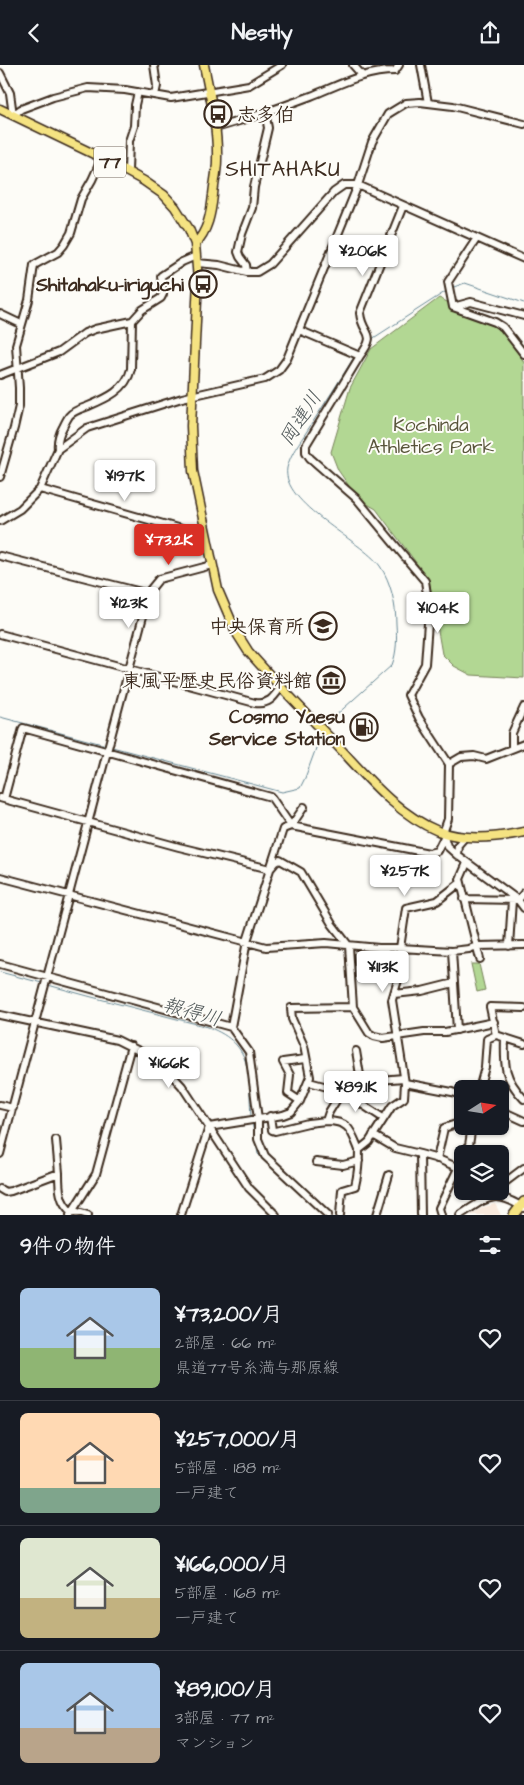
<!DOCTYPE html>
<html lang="ja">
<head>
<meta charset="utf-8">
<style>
	:root { --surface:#171b24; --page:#242831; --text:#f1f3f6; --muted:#9ea1a6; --line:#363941; --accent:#d93025 }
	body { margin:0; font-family:"Architects Daughter","Klee One",sans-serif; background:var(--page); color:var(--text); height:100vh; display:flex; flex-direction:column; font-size:19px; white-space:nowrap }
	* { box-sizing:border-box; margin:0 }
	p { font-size:16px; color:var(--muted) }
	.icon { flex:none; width:28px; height:28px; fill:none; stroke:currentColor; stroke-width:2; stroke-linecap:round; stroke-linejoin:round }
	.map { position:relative; height:1150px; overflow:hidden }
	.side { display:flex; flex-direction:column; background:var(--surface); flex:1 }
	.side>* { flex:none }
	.needle { width:32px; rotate:78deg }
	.fabs { position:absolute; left:454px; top:1015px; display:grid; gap:10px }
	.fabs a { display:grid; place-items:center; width:55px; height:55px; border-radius:8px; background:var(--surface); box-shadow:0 1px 4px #0004; font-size:25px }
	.price { position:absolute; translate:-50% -42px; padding:0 11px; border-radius:5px; background:#fff; color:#222; font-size:16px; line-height:32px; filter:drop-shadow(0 1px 2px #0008) }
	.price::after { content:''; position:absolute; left:50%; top:30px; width:15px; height:11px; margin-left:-8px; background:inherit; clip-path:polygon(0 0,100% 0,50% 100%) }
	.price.active { background:var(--accent); color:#fff }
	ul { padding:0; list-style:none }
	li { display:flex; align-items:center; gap:15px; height:125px; padding:0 20px }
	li+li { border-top:1px solid var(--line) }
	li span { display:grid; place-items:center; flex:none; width:140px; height:100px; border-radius:8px; color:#555 }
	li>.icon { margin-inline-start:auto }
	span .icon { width:60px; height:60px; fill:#fffc; stroke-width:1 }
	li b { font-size:21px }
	h2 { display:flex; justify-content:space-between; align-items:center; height:60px; padding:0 20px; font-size:21px }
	header { display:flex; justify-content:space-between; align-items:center; height:65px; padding:0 20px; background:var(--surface); font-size:22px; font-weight:800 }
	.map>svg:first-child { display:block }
</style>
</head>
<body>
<header><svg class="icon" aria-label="back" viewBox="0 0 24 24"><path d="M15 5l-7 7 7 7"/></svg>Nestly<svg class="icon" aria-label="share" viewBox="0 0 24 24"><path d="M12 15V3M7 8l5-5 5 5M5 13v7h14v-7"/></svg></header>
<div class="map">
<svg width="524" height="1150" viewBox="0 0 524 1150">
	<defs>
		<pattern id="grass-tufts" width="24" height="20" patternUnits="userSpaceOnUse" patternTransform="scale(1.25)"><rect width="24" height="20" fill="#b2d793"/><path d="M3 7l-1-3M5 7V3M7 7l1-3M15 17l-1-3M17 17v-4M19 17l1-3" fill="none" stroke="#9ab97e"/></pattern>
	</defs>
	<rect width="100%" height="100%" fill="#fdfcf7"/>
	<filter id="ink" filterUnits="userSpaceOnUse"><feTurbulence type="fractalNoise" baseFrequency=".02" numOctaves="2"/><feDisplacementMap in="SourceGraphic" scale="10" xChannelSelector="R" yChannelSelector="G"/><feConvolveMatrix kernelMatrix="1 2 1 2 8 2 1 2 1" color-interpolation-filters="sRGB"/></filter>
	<g filter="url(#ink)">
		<path fill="#f9eadd" d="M495,1139L501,1150H470L484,1142Z"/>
		<path fill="url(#grass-tufts)" stroke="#768058" d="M471,899H479L485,925L477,927Z"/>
		<path fill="#b2d793" stroke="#768058" d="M439,233L502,264L524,297V613L471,610L454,601L442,589L429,515L376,444L362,436L349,421L338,405L331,387L350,323L371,284Z"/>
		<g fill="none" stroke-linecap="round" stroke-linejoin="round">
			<path stroke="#678895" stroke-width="1" d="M451,223L465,218L524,238
				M372,274L448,225
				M357,287L366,277
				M0,652L106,680
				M334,652L392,600C397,587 397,573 396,559C396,540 391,517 380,501C361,475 281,439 287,403C290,389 300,377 307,366C323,341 339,317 354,292
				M112,682L282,727L300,723L305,713L319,675
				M0,907L42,918
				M48,920L88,931L208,962C255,980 248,1010 251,1053
				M252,1057L258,1089L323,1150"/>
			<g stroke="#3b2a1e" stroke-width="10">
				<path id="minor" d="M154,0L157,21L155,30
					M353,0L362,10
					M421,0L428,38
					M0,8L10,28L13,50
					M13,50L21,44L53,32L88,23L125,25L171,33L249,20L282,0
					M215,63C248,54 279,43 311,31C339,20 364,6 395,6L399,0
					M128,106L129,76L134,61L135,40L138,27
					M403,141L360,248C362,271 379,266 360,291L306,380V387L310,393L357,434L405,492
					M197,198L219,200L247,207H257L270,199L334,127L344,120H358L524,194
					M247,207L246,200L240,192L238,187L242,169L252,143L254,122L268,63L265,47
					M453,242L495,257L503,262L524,289
					M453,242L448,217L477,173
					M453,242L471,237L524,251
					M0,249L21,259
					M299,265L360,291
					M0,310L59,287L85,268L95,264L132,256L142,245L161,233L163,229L161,211L182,197L196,191
					M58,384C57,375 59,369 63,362C65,358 67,354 69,351C73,346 80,344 86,342C105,334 126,326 131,304L132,256
					M0,412L14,363L19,341V323L16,280L29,235L34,200L58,187L64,180L71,168L81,134L92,115L102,93
					M40,424L195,468L206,469
					M0,456L20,444L40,424L58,384L87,363L182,333L265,314L279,305L287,294L358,120L372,77L388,49L406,38L420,37L453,41L524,59
					M0,491L149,529
					M408,496L425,516L428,536V558L425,599L408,630L419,653L449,699L448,754L443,768L447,781L457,790L518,835L524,843
					M0,569L255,638C269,640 274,632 281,622
					M512,683V668L524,642
					M449,699L461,692L474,691L486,694L524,679
					M0,733L179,782L270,804
					M4,734L23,663L271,732L291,761L429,788L437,786L444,772
					M457,790L458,780L465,772
					M467,798L460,814L480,894
					M270,804L276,797L280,795L301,807L332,859L349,881L353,942L369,968L374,971L383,973L424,967H445L494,957
					M0,812L266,882L326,878L379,883H400L401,905L392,935L405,1018L404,1033L392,1041L369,1077L359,1085C359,1097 358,1109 355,1121L342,1125L340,1150
					M460,818L437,836L406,843L400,883L452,886L469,884L477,881L524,880
					M464,834L518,835L524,828
					M509,881L512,835
					M452,886L457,965
					M0,899L231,962L249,987L258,1054V1074L265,1091L328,1150
					M394,929L422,926L454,918
					M0,950L117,975L145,989L169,1007L182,1021L249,1123L276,1150
					M231,962L247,876L283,764L291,761L304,742
					M496,970L490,942L524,943
					M505,973C504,1001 504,1013 524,1034
					M356,986L361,1016
					M309,1017L342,1026L353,1017L404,1013
					M405,1018L452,1027L462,1030
					M346,1023L360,1038L383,1053
					M479,1024L485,1002L487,974L496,970L524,979
					M342,1026L329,1047L326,1056C350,1056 351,1066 359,1085
					M300,1036L288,1028L290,1010L283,997L305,994
					M0,1040L13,1043
					M500,1045L524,1056
					M270,1051L272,1065L275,1066L308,1058L326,1056
					M209,1062L283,1050L291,1047L300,1036L310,1012L304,981L292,954L291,943L353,942
					M373,1070L395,1083L420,1089
					M56,1075L59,1108
					M0,1089L150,525L159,514L212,500
					M465,1089L469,1080L472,1061
					M437,1094L444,1063L456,1059H462
					M316,1097L343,1100L359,1096
					M500,1121L524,1103
					M0,1124L5,1127L11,1126L59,1108C59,1122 59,1138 72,1147H78L88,1150
					M70,1150L96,1109L131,981
					M181,1150L209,1062
					M377,1150L389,1110
					M421,1150L420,1089L438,1094L459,1103
					M441,1150L439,1143L462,1095
					M460,1150C488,1132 494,1124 524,1143"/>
			</g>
			<g stroke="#3b2a1e" stroke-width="11">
				<path id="major" d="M0,44L102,93L144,116L164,130L175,142L189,164L195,179L198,215L191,361L193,406L218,525L236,567L248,586C274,616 303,645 331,674C363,707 394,748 438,766C465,776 496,773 524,767
					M195,179C208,166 211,148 213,130C214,118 217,107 217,95C218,63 210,31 204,0"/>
			</g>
			<g stroke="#3b2a1e" stroke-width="12">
				<path id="highway" d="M514,1150L524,1137"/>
			</g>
			<use href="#minor" stroke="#fdfcf7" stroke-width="6"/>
			<use href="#major" stroke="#f5e382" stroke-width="8"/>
			<use href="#highway" stroke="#f5e382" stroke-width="9"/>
		</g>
	</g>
	<defs>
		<g id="bus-ring" transform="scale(1.4375)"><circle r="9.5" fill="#fdfcf7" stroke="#3b2a1e" stroke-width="1.5"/><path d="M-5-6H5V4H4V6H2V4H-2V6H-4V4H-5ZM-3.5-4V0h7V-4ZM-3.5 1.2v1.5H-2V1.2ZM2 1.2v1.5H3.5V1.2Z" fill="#3b2a1e"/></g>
		<g id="school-ring" transform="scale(1.4375)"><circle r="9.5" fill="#fdfcf7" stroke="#3b2a1e" stroke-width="1.5"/><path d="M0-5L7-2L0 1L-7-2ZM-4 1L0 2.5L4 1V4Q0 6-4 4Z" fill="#3b2a1e"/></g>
		<g id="museum-ring" transform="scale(1.4375)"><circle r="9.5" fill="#fdfcf7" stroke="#3b2a1e" stroke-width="1.5"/><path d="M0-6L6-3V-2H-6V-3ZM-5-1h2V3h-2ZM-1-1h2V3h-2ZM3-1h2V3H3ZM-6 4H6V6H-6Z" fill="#3b2a1e"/></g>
		<g id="fuel-ring" transform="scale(1.4375)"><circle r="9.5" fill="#fdfcf7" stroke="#3b2a1e" stroke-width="1.5"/><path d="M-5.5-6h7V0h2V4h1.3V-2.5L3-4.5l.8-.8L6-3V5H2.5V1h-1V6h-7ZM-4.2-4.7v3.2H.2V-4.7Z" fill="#3b2a1e"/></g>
	</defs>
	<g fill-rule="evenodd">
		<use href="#bus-ring" x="218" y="49"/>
		<use href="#bus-ring" x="203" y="219"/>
		<use href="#school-ring" x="323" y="561"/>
		<use href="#museum-ring" x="331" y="615"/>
		<use href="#fuel-ring" x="364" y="662"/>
	</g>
	<g text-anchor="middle" stroke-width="4" stroke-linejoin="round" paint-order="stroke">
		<rect fill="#fdfcf7" stroke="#75695f" stroke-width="1" x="94" y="81.5" width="32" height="31" rx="4"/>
		<g font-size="18" font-weight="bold" fill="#3b2a1e">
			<text x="110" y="103">77</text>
		</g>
		<g font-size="19" font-weight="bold" fill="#3b2a1e" stroke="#fdfcf7" text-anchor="end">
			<text x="237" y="56" text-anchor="start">志多伯</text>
			<text x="184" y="226">Shitahaku-iriguchi</text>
			<text x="304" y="568">中央保育所</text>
			<text x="312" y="622">東風平歴史民俗資料館</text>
			<text x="345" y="658">Cosmo Yaesu<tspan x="345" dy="22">Service Station</tspan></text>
		</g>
		<g font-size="19" fill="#59553b" stroke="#fdfcf7">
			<text x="431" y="366">Kochinda<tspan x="431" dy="22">Athletics Park</tspan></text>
		</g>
		<g font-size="20" font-style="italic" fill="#51595a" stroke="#fdfcf7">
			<text transform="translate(300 353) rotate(-58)" y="7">岡連川</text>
			<text transform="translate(192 946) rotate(16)" y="7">報得川</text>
		</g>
		<g font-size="21" letter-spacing="1" fill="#3b2a1e" stroke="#fdfcf7">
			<text x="283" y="111">SHITAHAKU</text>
		</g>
	</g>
</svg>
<div class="fabs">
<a><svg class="needle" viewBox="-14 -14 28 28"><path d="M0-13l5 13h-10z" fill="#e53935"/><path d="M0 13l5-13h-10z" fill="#9ea1a6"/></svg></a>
<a><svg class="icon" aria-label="layers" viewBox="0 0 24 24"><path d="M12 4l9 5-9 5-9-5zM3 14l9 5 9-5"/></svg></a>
</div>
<b class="price" style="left:363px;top:212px">¥206K</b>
<b class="price" style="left:125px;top:437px">¥197K</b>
<b class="price active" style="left:169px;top:501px">¥73.2K</b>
<b class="price" style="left:129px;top:564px">¥123K</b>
<b class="price" style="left:438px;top:569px">¥104K</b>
<b class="price" style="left:405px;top:832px">¥257K</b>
<b class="price" style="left:383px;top:928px">¥113K</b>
<b class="price" style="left:169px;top:1024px">¥166K</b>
<b class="price" style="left:356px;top:1048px">¥89.1K</b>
</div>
<section class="side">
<h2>9件の物件<svg class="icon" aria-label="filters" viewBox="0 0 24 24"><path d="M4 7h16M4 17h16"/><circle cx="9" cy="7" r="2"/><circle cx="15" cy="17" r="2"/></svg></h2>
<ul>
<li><span style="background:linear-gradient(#a9c7e8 60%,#8fb573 0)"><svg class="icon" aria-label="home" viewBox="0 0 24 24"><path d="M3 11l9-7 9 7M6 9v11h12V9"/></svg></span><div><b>¥73,200/月</b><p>2部屋 · 66 m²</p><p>県道77号糸満与那原線</p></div><svg class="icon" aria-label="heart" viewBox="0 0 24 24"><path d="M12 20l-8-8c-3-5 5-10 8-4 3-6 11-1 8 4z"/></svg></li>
<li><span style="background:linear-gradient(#ffd9b3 75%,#7fa58c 0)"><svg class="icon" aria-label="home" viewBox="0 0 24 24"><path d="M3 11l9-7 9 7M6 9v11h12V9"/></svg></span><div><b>¥257,000/月</b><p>5部屋 · 188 m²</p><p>一戸建て</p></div><svg class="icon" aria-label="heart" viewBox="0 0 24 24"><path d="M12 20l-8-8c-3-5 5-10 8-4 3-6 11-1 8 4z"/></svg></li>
<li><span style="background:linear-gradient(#dfe7d0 60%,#c2b280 0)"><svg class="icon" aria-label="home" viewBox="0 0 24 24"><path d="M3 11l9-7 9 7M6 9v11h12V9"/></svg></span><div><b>¥166,000/月</b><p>5部屋 · 168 m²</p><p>一戸建て</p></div><svg class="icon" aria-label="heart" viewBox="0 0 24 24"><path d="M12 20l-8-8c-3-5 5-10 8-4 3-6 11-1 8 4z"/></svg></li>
<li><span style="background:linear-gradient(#a9c7e8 65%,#b9a48a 0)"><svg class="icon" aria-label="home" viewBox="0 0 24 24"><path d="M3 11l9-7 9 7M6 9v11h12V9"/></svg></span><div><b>¥89,100/月</b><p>3部屋 · 77 m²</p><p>マンション</p></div><svg class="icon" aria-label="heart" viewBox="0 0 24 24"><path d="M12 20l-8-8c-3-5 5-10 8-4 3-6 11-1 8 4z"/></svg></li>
</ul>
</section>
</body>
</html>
